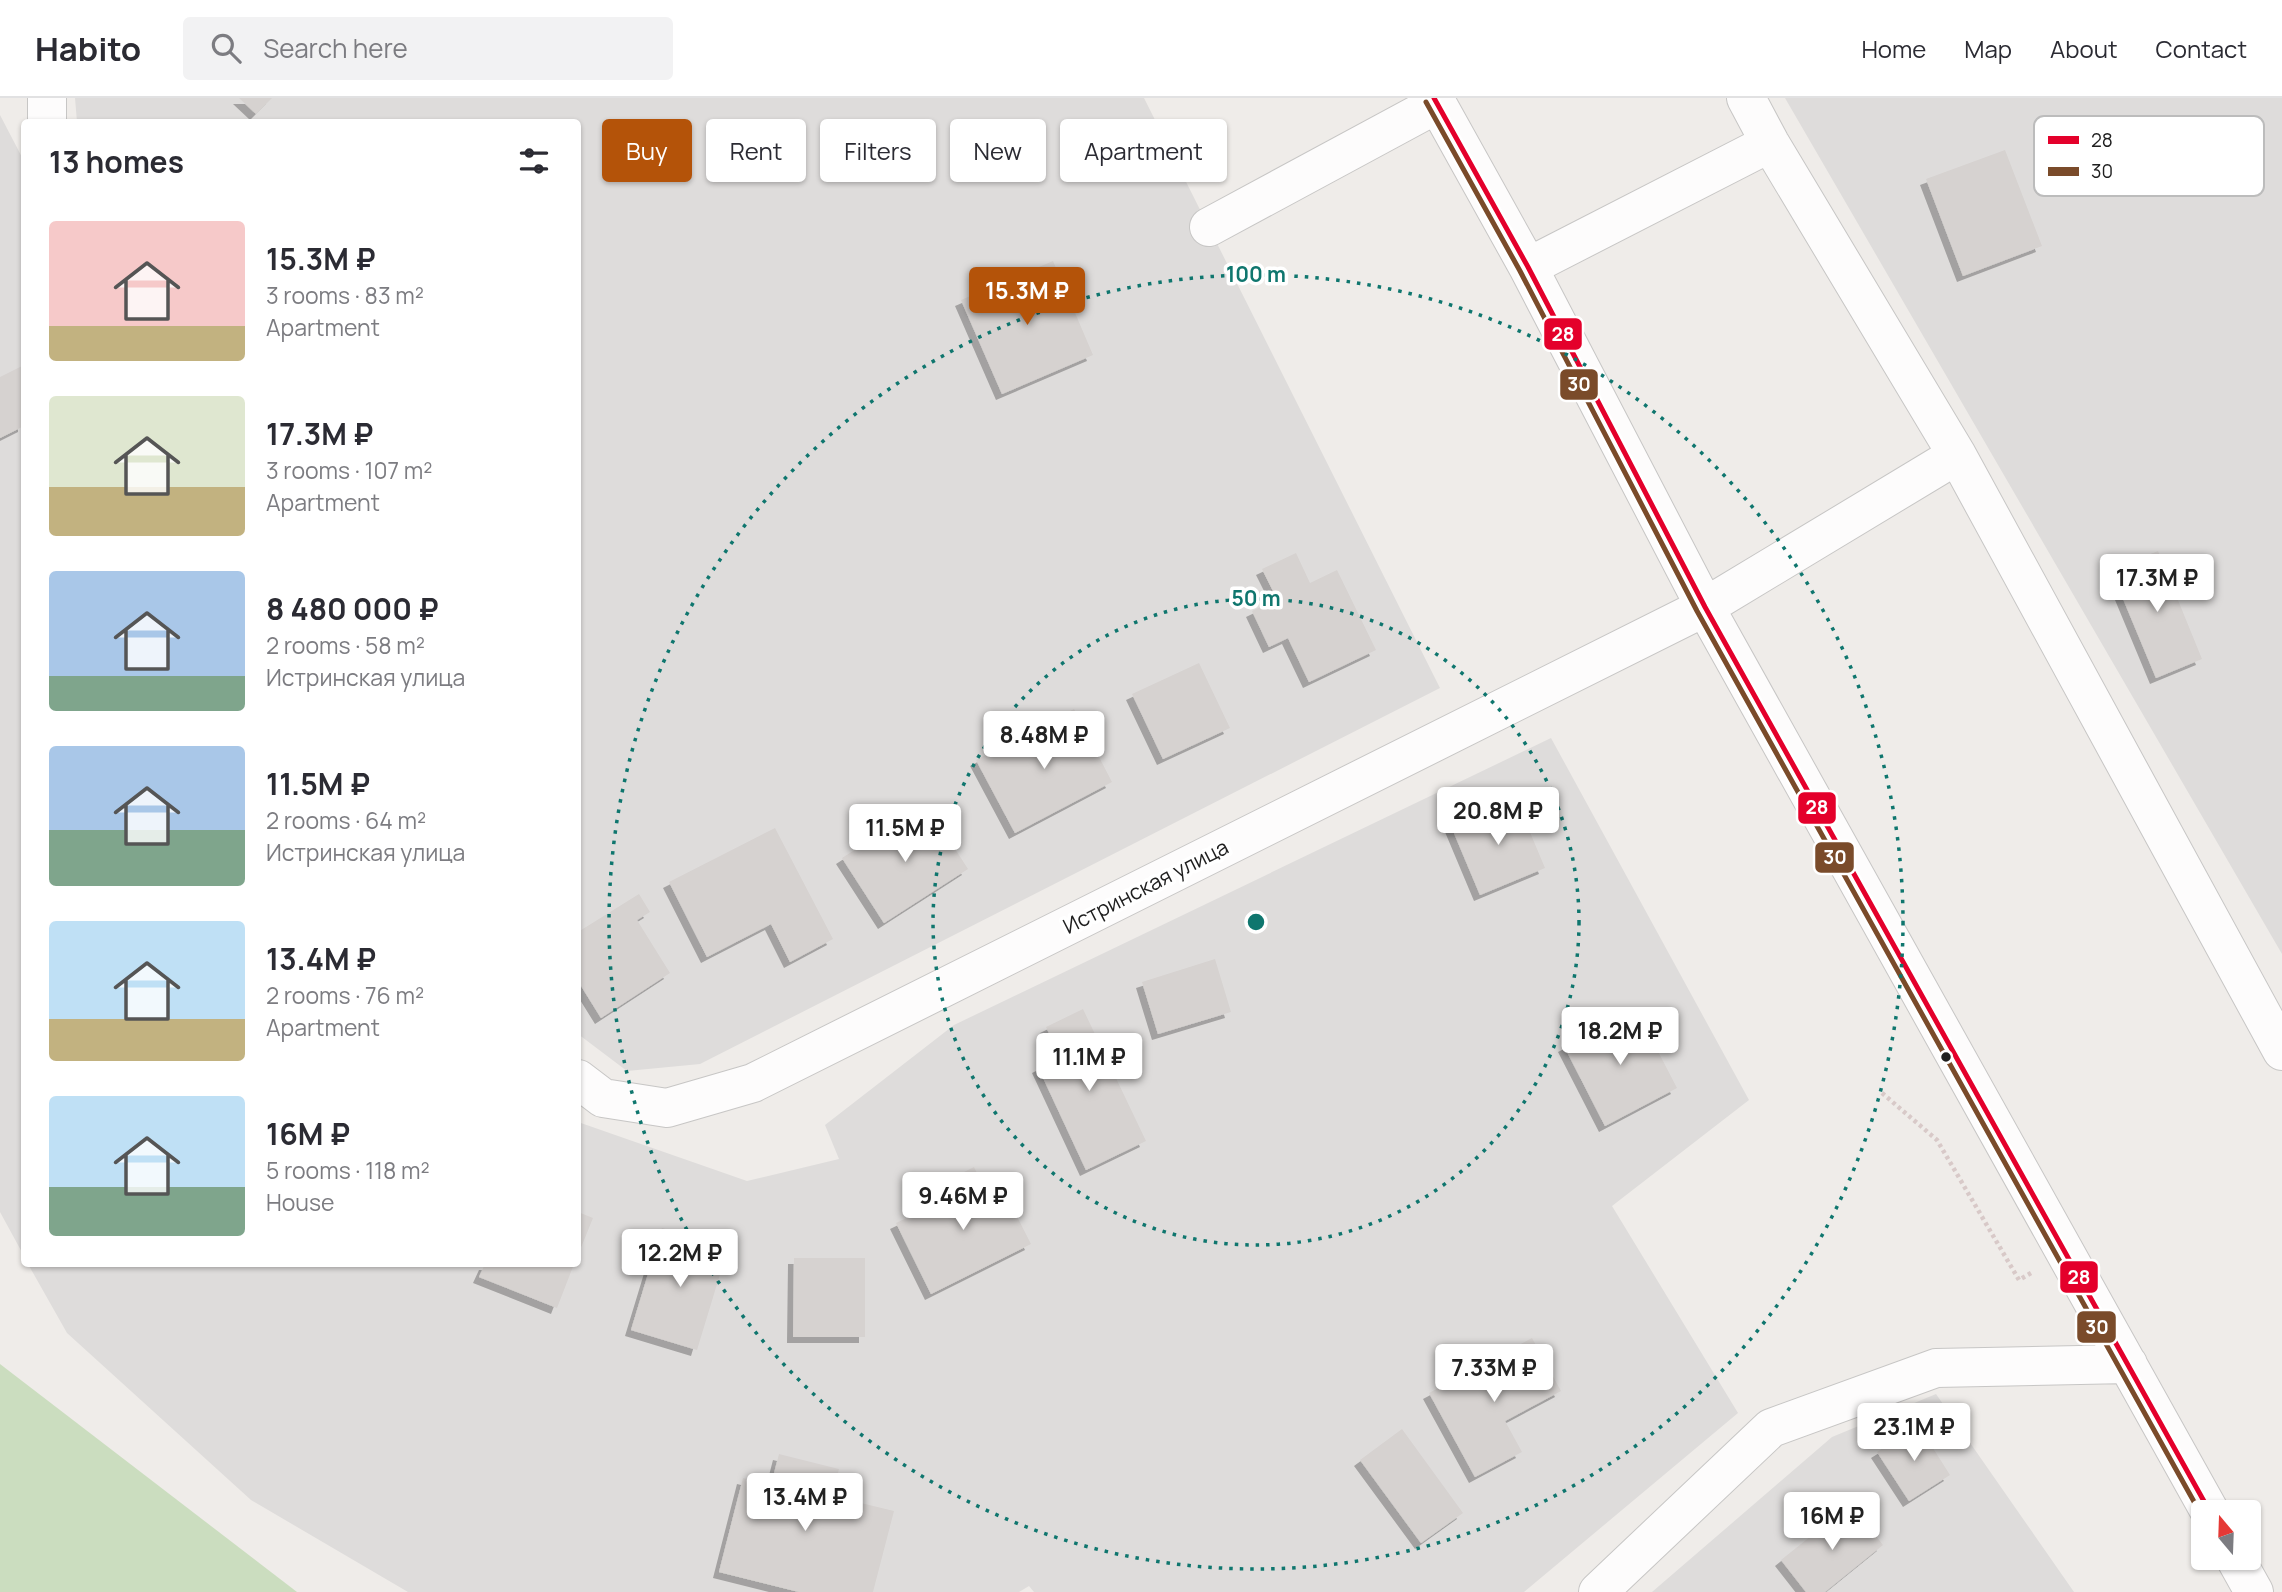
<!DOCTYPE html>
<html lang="en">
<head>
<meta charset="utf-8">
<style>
	:root { --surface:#fff; --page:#f2f2f3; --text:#2b2b33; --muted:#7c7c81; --line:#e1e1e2; --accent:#b45309 }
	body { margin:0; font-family:Manrope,sans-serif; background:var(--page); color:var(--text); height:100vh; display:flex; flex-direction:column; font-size:26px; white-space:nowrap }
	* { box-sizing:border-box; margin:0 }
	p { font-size:23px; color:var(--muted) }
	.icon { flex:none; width:38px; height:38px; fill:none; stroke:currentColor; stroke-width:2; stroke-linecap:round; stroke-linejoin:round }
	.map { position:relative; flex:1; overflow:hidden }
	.side { position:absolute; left:21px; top:21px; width:560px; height:1148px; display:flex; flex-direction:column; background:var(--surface); border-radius:7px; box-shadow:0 2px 5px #0004 }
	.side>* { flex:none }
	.top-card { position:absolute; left:602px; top:21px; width:665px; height:63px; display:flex; gap:14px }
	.needle { width:46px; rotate:341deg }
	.fabs { position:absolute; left:2191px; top:1402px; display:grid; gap:14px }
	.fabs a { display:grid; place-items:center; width:70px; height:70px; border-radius:7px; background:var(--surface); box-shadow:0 2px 5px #0004; font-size:35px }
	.price { position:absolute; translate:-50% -60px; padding:0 16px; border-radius:7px; background:#fff; color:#222; font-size:23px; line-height:46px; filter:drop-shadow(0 2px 4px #0008) }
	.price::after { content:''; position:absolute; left:50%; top:42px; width:21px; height:16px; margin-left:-10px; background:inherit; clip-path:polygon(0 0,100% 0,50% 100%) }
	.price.current { background:var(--accent); color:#fff }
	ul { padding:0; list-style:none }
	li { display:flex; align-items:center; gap:21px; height:175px; padding:0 28px }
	li span { display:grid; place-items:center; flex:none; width:196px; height:140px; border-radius:7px; color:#555 }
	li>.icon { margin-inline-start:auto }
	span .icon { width:84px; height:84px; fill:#fffc; stroke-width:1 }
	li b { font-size:30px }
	h2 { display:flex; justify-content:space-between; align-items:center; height:84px; padding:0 28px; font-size:30px }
	.chip { padding:0 24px; border-radius:7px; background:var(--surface); box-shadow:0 2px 5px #0004; font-size:24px; line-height:63px }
	.chip.current { background:var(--accent); color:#fff }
	header { display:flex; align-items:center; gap:42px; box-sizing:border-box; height:98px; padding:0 35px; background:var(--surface); border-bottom:2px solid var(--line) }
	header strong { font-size:33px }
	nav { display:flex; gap:38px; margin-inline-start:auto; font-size:24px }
	.search { width:490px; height:63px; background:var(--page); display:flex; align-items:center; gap:18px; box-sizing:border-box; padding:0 24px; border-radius:7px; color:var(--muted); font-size:26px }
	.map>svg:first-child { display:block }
</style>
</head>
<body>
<header>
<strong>Habito</strong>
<div class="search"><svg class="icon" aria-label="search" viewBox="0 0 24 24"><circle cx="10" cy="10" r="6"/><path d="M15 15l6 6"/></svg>Search here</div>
<nav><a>Home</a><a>Map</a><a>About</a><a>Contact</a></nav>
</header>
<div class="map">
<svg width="2282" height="1494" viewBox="0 0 2282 1494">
	<defs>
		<filter id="shadow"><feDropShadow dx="-6" dy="6" stdDeviation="0" flood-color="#0004"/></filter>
	</defs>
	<rect width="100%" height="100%" fill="#efece9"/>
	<path fill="#dedcdb" d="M75,0H1144L1440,590L700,966L627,973L578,936V24H77Z
		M1785,0H2282V856Z
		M0,17L24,63V1158L0,1114Z
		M1551,640L1749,1002L1612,1108L1738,1315L1524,1494H1034L1029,1488L1019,1494H408L251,1402L67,1235L28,1166H578V1024L747,1083L839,1061L825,1027L954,927Z
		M1936,1296L2074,1494H1652L1832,1339Z"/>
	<path fill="#cbddbf" d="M0,1266L297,1494H0Z"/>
	<path fill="#d6d2d0" filter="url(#shadow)" d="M239,0H272L256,16Z
		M2005,52L2042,148L1963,178L1926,81Z
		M1053,163L1093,257L1002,296L961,202Z
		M24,267V328L0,340V279Z
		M2158,453L2202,561L2156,580L2111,472Z
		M1296,455L1310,485L1337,472L1376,552L1309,584L1288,540L1269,549L1252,513L1277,501L1262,471Z
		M1199,565L1230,630L1163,661L1132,596Z
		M1074,611L1112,684L1015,735L976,662Z
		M1516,701L1545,770L1480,797L1451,728Z
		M926,706L968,771L884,825L842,760Z
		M775,730L833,841L790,864L771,826L707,859L669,784Z
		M639,796L650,814L637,822L670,875L601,920L578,883V834Z
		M1215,861L1231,914L1158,936L1142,884Z
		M1083,911L1146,1043L1086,1072L1038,969L1060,958L1046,929Z
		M1636,911L1677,990L1605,1028L1564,948Z
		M974,1069L982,1085L996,1077L1031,1146L931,1196L896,1125L957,1096L950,1081Z
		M578,1114L593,1120L578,1157Z
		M662,1130L728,1150L697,1252L631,1232Z
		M794,1160H865V1239H793Z
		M485,1166H574L557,1210L479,1179Z
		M1532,1240L1561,1293L1505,1323L1522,1354L1475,1379L1429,1295Z
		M1919,1328L1950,1377L1909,1403L1877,1354Z
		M1402,1331L1463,1415L1421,1445L1360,1362Z
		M779,1356L839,1371L832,1398L894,1413L873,1494H799L719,1474L743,1380L771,1387Z
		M1851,1406L1883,1447L1825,1494H1806L1781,1462Z"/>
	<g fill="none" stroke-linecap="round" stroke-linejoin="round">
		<g stroke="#c7c6c5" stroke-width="40">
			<path id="minor" d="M1434,0L1528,169L1705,509L2210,1414
				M1746,0L1770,45L1957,357L2282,953
				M47,24V0
				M1209,129L1437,6
				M1528,169L1770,45
				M578,981L603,1000L667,1010L753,985L1705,509L1957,357
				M2235,1460L2254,1494
				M1598,1494L1771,1330L1936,1270L2128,1266"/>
		</g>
		<path stroke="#d8c9c8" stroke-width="4.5" stroke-dasharray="3.5 3.5" stroke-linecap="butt" d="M1882,995L1937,1042L2019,1182L2031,1175"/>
		<use href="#minor" stroke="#fdfcfc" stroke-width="38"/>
		<g stroke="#fff" stroke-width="10">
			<path id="bus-1" d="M1434,0L1528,169L1705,509L2210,1414"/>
		</g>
		<g stroke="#fff" stroke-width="10">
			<path id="bus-2" d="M1426,4L1520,173L1697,513L2202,1418"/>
		</g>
		<use href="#bus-1" stroke="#e4002b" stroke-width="5"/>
		<use href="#bus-2" stroke="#7a4b2a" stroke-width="5"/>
	</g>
	<g fill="none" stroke="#0f766e" stroke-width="3.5" stroke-dasharray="3.5 7">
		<circle cx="1256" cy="824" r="323"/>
		<circle cx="1256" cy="824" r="647"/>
	</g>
	<circle fill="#202020" stroke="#fff" stroke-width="2.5" cx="1946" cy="959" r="6"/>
	<g text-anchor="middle" stroke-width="7" stroke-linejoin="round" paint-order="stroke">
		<g font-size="21" fill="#202020" stroke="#fff">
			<text transform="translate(1146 789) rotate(-27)" y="7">Истринская улица</text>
		</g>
	</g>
	<rect x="2034" y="18" width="230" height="80" rx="10" fill="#fff" stroke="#bcbcbc" stroke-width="2"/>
	<rect x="2048" y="38" width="31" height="8" fill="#e4002b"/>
	<rect x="2048" y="69" width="31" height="9" fill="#7a4b2a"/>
	<g font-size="19" fill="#202020">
		<text x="2091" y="49">28</text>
		<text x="2091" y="80">30</text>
	</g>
	<circle cx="1256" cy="824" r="10" fill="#0f766e" stroke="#fff" stroke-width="3.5"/>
	<g font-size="21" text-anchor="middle" font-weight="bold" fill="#0f766e" stroke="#fff" stroke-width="7" stroke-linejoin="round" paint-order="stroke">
		<text x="1256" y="184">100 m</text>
		<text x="1256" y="508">50 m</text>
	</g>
	<g stroke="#fff" stroke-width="2.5">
		<rect x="1543" y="219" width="40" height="34" rx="7" fill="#e4002b"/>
		<rect x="1559" y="270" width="40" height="33" rx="7" fill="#7a4b2a"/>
		<rect x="1797" y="693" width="40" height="34" rx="7" fill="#e4002b"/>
		<rect x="1814" y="743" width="41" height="33" rx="7" fill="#7a4b2a"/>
		<rect x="2059" y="1162" width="40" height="34" rx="7" fill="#e4002b"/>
		<rect x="2076" y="1212" width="41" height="34" rx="7" fill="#7a4b2a"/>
	</g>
	<g font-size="19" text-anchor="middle" font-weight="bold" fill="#fff">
		<text x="1563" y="243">28</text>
		<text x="1579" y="293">30</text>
		<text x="1817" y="716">28</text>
		<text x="1835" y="766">30</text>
		<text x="2079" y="1186">28</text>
		<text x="2097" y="1236">30</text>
	</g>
</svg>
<div class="fabs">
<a><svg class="needle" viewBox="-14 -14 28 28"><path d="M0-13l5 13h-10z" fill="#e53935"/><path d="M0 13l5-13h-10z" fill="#7c7c81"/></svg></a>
</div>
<b class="price current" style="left:1027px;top:229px">15.3M ₽</b>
<b class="price" style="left:2157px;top:516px">17.3M ₽</b>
<b class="price" style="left:1044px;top:673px">8.48M ₽</b>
<b class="price" style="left:1498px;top:749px">20.8M ₽</b>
<b class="price" style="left:905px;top:766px">11.5M ₽</b>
<b class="price" style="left:1620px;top:969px">18.2M ₽</b>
<b class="price" style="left:1089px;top:995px">11.1M ₽</b>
<b class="price" style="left:963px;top:1134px">9.46M ₽</b>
<b class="price" style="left:680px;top:1191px">12.2M ₽</b>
<b class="price" style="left:1494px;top:1306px">7.33M ₽</b>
<b class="price" style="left:1914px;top:1365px">23.1M ₽</b>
<b class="price" style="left:805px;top:1435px">13.4M ₽</b>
<b class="price" style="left:1832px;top:1454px">16M ₽</b>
<div class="top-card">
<a class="chip current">Buy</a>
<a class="chip">Rent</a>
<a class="chip">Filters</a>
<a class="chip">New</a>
<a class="chip">Apartment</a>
</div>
<section class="side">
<h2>13 homes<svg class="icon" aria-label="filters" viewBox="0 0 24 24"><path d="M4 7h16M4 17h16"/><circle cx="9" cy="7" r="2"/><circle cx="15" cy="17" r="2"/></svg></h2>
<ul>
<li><span style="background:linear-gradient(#f6c9c9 75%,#c2b280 0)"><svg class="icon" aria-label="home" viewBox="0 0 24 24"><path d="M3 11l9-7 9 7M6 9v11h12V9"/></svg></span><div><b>15.3M ₽</b><p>3 rooms · 83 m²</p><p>Apartment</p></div></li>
<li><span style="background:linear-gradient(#dfe7d0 65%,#c2b280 0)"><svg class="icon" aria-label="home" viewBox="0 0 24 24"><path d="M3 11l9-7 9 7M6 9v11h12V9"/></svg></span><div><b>17.3M ₽</b><p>3 rooms · 107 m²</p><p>Apartment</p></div></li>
<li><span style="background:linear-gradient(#a9c7e8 75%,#7fa58c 0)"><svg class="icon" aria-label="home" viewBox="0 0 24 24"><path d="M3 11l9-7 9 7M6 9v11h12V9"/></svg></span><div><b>8 480 000 ₽</b><p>2 rooms · 58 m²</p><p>Истринская улица</p></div></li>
<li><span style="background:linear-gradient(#a9c7e8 60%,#7fa58c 0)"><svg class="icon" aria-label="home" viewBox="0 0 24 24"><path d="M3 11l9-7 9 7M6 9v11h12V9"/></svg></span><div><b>11.5M ₽</b><p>2 rooms · 64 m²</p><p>Истринская улица</p></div></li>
<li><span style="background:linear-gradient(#bfe0f5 70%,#c2b280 0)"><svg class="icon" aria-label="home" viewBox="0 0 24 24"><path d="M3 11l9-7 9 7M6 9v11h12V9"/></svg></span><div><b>13.4M ₽</b><p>2 rooms · 76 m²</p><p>Apartment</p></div></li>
<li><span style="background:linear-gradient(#bfe0f5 65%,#7fa58c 0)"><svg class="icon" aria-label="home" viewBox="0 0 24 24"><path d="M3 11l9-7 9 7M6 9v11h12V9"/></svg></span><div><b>16M ₽</b><p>5 rooms · 118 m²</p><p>House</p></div></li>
</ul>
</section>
</div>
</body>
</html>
